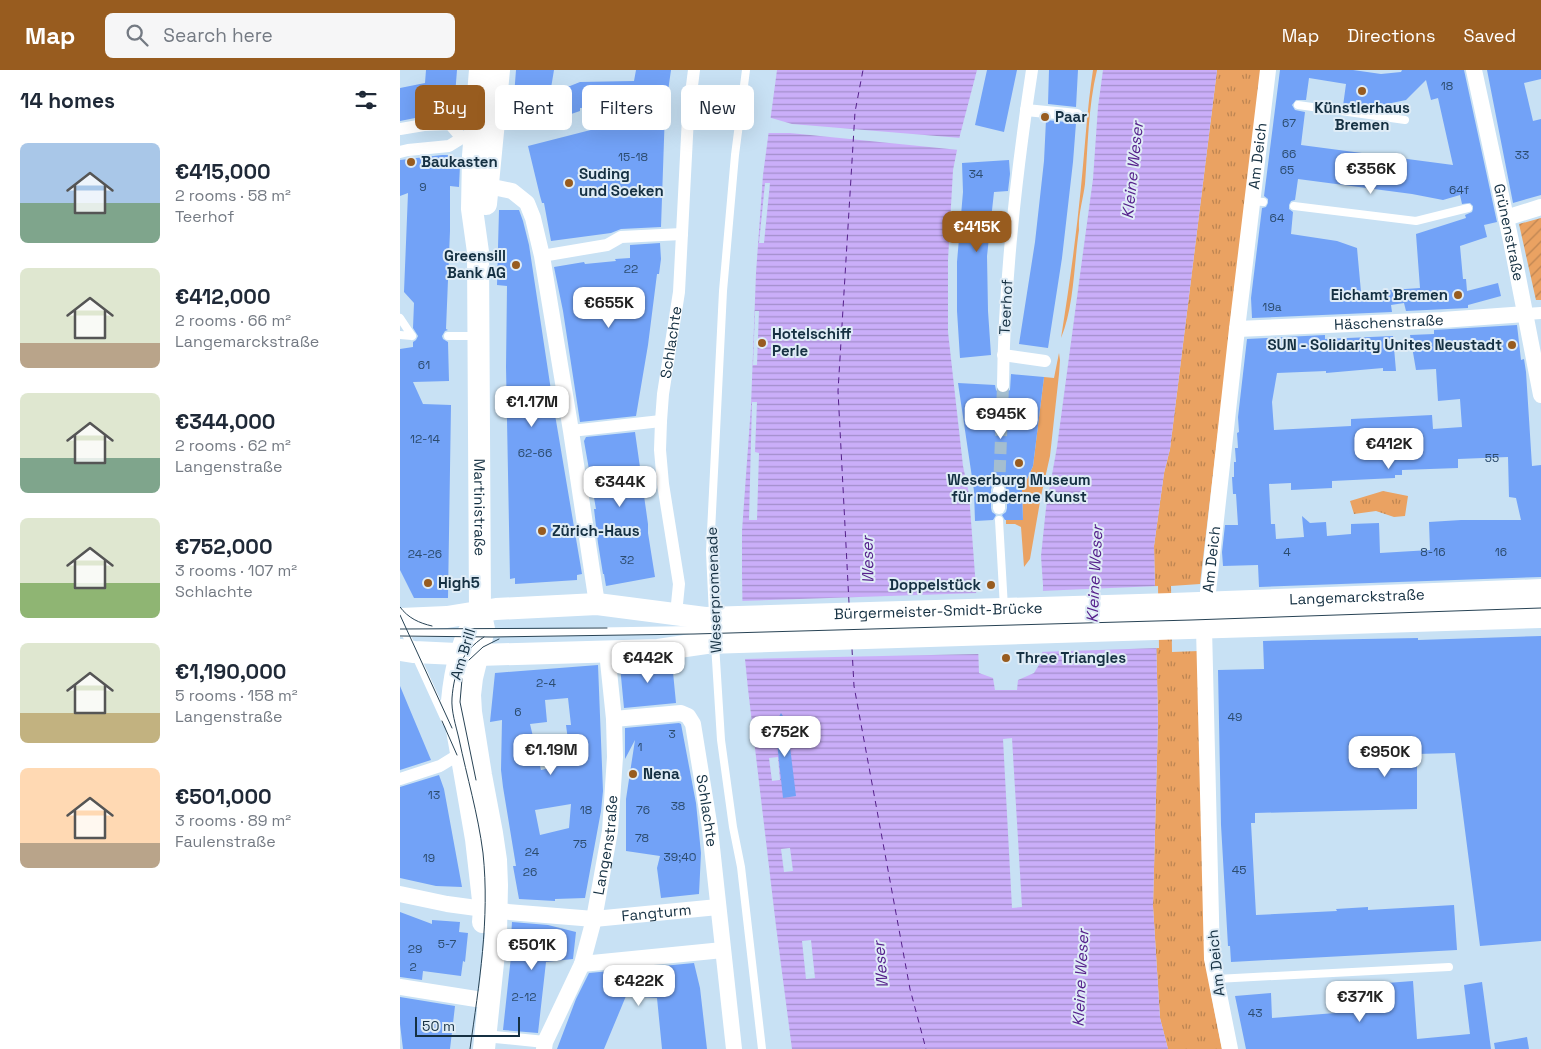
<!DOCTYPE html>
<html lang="en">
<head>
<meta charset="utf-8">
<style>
	:root { --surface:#fff; --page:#f6f6f7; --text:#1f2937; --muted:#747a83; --accent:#985c1f }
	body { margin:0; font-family:"Space Grotesk",sans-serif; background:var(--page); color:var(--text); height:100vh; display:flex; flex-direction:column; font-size:19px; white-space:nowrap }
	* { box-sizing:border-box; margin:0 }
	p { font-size:16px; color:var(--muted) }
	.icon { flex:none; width:28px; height:28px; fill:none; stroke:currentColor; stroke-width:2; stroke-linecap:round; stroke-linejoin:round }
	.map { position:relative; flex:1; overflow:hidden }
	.panel { display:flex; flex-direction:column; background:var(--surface); width:400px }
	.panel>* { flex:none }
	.banner { position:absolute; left:15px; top:15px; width:475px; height:45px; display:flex; gap:10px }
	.scale { position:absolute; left:15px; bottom:12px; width:105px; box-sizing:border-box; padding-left:5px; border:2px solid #153042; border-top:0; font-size:14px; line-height:18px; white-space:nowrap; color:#153042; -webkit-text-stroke:4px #dfecf6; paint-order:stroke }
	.price { position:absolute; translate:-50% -42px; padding:0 11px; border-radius:10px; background:#fff; color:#222; font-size:16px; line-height:32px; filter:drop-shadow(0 1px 2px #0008) }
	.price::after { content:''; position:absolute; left:50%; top:30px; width:15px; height:11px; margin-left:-8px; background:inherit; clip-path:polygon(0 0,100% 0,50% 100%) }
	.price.on { background:var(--accent); color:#fff }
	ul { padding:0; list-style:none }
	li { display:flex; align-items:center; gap:15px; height:125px; padding:0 20px }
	li span { display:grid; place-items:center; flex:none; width:140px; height:100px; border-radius:8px; color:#555 }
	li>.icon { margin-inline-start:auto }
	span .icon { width:60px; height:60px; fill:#fffc; stroke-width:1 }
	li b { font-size:21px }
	h2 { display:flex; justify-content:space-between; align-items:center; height:60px; padding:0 20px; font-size:21px }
	.pill { padding:0 18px; border-radius:8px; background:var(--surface); box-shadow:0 5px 20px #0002; font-size:18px; line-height:45px }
	.pill.on { background:var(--accent); color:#fff }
	header { display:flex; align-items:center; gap:30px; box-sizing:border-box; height:70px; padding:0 25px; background:var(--accent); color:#fff }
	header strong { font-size:24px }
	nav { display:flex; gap:28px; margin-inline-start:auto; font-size:18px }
	.search { width:350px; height:45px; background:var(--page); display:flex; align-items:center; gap:12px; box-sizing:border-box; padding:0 18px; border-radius:8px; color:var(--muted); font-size:19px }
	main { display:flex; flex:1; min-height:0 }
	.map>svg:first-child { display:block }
</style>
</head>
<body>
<header>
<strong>Map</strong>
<div class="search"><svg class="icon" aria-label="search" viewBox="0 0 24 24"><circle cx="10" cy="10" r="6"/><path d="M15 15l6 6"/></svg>Search here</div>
<nav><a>Map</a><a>Directions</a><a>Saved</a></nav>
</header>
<main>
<section class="panel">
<h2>14 homes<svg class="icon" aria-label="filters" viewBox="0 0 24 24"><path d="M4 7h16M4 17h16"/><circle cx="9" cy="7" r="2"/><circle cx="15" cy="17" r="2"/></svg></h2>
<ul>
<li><span style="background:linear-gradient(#a9c7e8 60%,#7fa58c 0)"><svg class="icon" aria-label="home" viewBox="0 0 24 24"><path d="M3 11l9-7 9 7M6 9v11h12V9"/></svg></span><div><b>€415,000</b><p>2 rooms · 58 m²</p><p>Teerhof</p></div></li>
<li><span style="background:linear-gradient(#dfe7d0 75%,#b9a48a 0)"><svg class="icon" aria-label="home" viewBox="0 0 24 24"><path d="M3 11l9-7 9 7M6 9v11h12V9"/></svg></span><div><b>€412,000</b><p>2 rooms · 66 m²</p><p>Langemarckstraße</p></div></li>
<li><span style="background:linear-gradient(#dfe7d0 65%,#7fa58c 0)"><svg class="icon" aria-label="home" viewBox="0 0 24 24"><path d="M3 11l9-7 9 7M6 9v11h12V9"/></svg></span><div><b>€344,000</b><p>2 rooms · 62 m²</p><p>Langenstraße</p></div></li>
<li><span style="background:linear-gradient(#dfe7d0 65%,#8fb573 0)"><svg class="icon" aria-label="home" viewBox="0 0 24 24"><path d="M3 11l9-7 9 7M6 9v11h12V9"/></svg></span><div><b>€752,000</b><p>3 rooms · 107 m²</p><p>Schlachte</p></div></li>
<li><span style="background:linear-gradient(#dfe7d0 70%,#c2b280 0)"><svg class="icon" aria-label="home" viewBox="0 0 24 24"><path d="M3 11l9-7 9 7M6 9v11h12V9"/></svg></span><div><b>€1,190,000</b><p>5 rooms · 158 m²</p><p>Langenstraße</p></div></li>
<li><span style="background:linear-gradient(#ffd9b3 75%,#b9a48a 0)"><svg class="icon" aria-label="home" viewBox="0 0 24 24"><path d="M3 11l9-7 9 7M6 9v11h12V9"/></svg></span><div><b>€501,000</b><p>3 rooms · 89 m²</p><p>Faulenstraße</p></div></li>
</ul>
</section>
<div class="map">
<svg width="1141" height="979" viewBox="0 0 1141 979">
	<defs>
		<pattern id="park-tufts" width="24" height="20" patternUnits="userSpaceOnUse" patternTransform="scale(1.25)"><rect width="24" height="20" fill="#eaa262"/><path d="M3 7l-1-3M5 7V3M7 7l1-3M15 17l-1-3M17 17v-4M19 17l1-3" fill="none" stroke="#bc8452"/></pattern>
		<pattern id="garden-furrows" width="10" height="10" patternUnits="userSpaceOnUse" patternTransform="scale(1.25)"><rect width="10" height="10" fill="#eaa262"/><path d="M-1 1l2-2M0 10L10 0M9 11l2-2" fill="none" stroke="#bc8452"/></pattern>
		<pattern id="water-rules" width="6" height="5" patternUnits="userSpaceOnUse" patternTransform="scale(1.25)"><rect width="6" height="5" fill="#caaef9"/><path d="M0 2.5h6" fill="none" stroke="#a38ecb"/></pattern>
	</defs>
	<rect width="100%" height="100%" fill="#c8e1f4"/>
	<path fill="#eaa262" d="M693,0H697C688,37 688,77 685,114C683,130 678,145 679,160C674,194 674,237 661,268C669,218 676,168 681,117C685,78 687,39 693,0Z
		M659,283L660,290L659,304L650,386L641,426L630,489L624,497L621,457L615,454H606V450H623L622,420L633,396L644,307L654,308Z"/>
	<path fill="url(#park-tufts)" d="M817,0H861L800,514L771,516L772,582L799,581L811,924L822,979H768L760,948L753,836L758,650L754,476L764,403L770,379Z
		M983,421L1008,426L1005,446L994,447L976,441L954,444L950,431Z"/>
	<path fill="url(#garden-furrows)" d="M1141,148V230H1136L1119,154Z"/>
	<path fill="url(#water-rules)" d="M377,0H577L560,65L553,100L548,190V262L563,396L569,424L576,518L579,603L593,608L595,620H617L618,610L634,603L642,590L643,515L641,486L646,438L657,377L682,190L693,109L698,37L703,0H817L770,379L764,403L754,476L758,650L753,836L760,948L768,979H392L376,856L348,619L343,569L342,503V461L351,336L356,203L363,105Z"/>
	<path fill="#c8e1f4" d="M368,47L392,54L561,68L559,80L390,63H366Z
		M365,113H370L364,173H359Z
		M355,241H359L357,295H353Z
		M352,332H357L355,382L359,383L357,450H349Z
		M758,516L759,578L639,582L640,521Z
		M578,523L580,584L343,589L340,531Z
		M612,668L622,837L612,838L603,669Z
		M378,687L380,710L372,711L369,688Z
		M390,778L393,801L384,802L381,779Z
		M411,870L415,908L406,909L402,871Z"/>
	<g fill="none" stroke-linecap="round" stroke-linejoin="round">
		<path stroke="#55208b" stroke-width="1" stroke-dasharray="6 5" stroke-linecap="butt" d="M449,533L438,321L455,42L463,0
			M452,579L454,616L510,919L526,979"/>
	</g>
	<path fill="#72a2f7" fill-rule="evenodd" d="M26,0H57L54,38L30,45L0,51V18L25,13Z
		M116,0H154L150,24L180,12L234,11L236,0H271L266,35L180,38V41L124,60L107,53L113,39Z
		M587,0H617L604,62L575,55Z
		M649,0H678L676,37L648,34Z
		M880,0H953L981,4L1001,2L1002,0H1064L1097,152L1084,155L1087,167L1060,176L1063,209H1066L1067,221L1098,213L1101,226L1068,235V238L1006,241L1004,233L991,235L992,242L852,248L851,228L862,138L866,137L868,133V129L864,126ZM909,8L946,14L943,36L976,40L977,36L1006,30L1026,10L1031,30L1038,28L1053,95L901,75L905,42L895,40L892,35L896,30H906ZM898,109L1012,124L1043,130L1060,125L1062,134L1070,133L1073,136V139L1072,142L1065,145L1066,148L1016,164L1020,218L961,222L957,178L937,171L891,164L893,142L889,139V135L891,131L895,130Z
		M1087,0H1141V9L1124,13L1133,51L1141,49V125L1113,133Z
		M265,41L261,157L221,159L211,163L151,171L144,133H142L140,126L128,76Z
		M646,50L676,53L673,92L662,188L648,278L619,274L635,172L644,91Z
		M42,85H52L51,94L60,95L59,117L50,116V161L46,259L48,260L45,261L42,266L43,269L48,272L49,311L13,312L23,334L51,335L48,528H14L0,500V279L13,277V272L16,270L18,266L13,258L14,233L4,222L8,123L0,126V90Z
		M609,90L610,104L608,121L594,122L587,186L588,241L591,285L560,288L557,241V192L563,122L562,93Z
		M99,140H119L123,151L129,175L152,327L182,504L177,505V510L115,514V508L110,509L106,297L107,216L97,215Z
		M260,173L261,189L259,204H257L248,275L236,346L180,352L163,241L154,197L184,192L185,194L216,191L215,189L230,188V175Z
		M1117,255L1121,290L1124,289L1126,302L1132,396L1141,395V507L859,517L858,495L823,496L822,482L825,455H838L836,424H833L832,407H834V392H836L835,378H838L837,363L839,362L838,347L847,269L925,265V269L993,266L996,301H983V298L926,303V301L877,303L872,332L874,360L951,356V349L1032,345L1033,359L1062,357L1060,329L1038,331L1036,299L1016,300L1010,265L1034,264V260ZM1108,387L1109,427L1116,428L1121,450H1061L1029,452L1030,480L980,483L979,453L951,454V464L927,466L926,452L910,453L902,446L904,467L876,469L875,454H871L869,414L891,413V420L932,418V411L995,408V405H1002V400L1058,398V389Z
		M611,304L644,307L633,396L622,420L623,450H605L602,445L606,442L607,438V420L603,413L599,412L592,416L591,420V438L592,442L596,445L593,450L575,451L574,421L558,313L595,315L596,320L599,323L603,324L610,320Z
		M235,362L248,454V463L255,507L206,516L204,504H203L198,473L194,439H196L184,371L186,367Z
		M1141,566V871L1080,876L1055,683L1017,684V739L855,743V753H851L856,845L937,841L936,839L968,837V840L1054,835L1057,880L831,892L830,876H828L821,755L818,600L864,599L863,571L1018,568V570Z
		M272,592L276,633L224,638L220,596H222V594Z
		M198,595L203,721L201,741L185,828L155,829V831L119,829L113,796H116L103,717L101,700L102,650L90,652L95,603ZM168,628L171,655H166L171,693L141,700L130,654L147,652L145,630ZM171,734L169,758L140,765L135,740Z
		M0,616L31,690L0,700Z
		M381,643L387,652L396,726L383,728L375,654Z
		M279,653L281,654L296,733L301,783L299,824L261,828L257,798L260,786L226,781V729L235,670L225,689V658Z
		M39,705L44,719L62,817L36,816L0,808V717Z
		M0,842L32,854V850L60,852L59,862L68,863L65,892L63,891L61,906L23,901L22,910L0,907Z
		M112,852L148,855L176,862L173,889L146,892L138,963L103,960L113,868H111Z
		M294,893L300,918L307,979H262L257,928L226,926L204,979H157L176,929L189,903Z
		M1013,911L1017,969L1070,964L1064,915L1082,912L1091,979H846L835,926L871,923L872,948L948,942L947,916Z
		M0,927L55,936L50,979H3L0,954Z
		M1127,967L1129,979H1095L1094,973Z"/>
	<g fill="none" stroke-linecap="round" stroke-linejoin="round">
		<path stroke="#a4bed0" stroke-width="12" stroke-dasharray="12 6" stroke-linecap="butt" d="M599,420L603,316"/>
		<path stroke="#fff" stroke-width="8" d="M898,35L1005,50
			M853,131L863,132
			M894,136L1016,151L1068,138
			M0,248L12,266
			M0,265L12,266
			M48,266H76
			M599,450L604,538
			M313,545L310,482L323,221L335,85L346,0
			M4,560L46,652
			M0,563H65
			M84,563C437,560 789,546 1141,534
			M315,574L321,670L333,757L341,797L362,979
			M816,909L1049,897"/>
		<g stroke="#fff" stroke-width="12">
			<path d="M626,40L677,45"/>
			<path d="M0,59L24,55L50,54L62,68"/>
			<path d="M0,82L8,80L49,76L62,68H75"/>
			<path d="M142,186L207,175L221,167L282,164"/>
			<path d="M1126,244L1141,243"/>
			<path d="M603,285L645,291"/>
			<path d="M603,316C604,210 616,105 632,0"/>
			<path d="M171,361L261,351"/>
			<path d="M599,438V420"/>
			<path id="s1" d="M276,544L279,514L263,414L260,380L261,351L263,324L279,222L288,47L294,0"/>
			<path d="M0,709L40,696L61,683"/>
			<path d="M85,966L145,972"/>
		</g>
		<g stroke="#fff" stroke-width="16">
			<path id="s2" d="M1074,0L1111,171L1141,325"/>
			<path d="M88,116L112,121L127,133L133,148L142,186L171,361L197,534"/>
			<path d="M1106,148L1141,137"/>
			<path id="s3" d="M837,259L1042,250L1126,244"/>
			<path id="s4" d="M214,649L281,643L288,646L293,654L310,759L334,979"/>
			<path d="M0,824L47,834L84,839"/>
			<path id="s5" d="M97,841L194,849L318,837"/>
			<path d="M182,894L323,880"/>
			<path d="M0,917L76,929"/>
			<path id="s6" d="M144,979L145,972L182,894L194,849L210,761L215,687L214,649L207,582"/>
			<path id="s7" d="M830,979L812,889L804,558L837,259L868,0"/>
		</g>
		<g stroke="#fff" stroke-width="22">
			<path id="s8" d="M80,0L73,86L72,139L78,182L80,541L84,559L72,608L70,625L71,642L81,705L92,763L96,790L97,815L96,864L84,979"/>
			<path d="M86,134L99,0"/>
			<path d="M80,541C62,570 55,598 52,631L76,769L84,839L83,852"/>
			<path id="s9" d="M0,549L47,547L96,539L197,534L305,548L772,534L1141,520"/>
			<path d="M0,580L14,582L78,585L258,580L306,573L1141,547"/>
		</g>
		<path stroke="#284355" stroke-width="1" d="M0,537C8,548 19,553 32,556
			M0,545L52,658
			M0,559L207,558
			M0,566L92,567L294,564L791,550L1141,538
			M69,590L83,577L99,569
			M62,609L60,632L76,710
			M42,651L57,685
			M70,979C79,914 90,849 83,783C78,744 67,707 59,669C56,656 51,641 52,628C54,602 62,581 84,567"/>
	</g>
	<g fill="#985c1f" stroke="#dfecf6" stroke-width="2">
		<circle cx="962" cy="21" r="5"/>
		<circle cx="645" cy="47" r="5"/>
		<circle cx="11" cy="92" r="5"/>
		<circle cx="169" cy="113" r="5"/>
		<circle cx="116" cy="195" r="5"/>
		<circle cx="1058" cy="225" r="5"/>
		<circle cx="362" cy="273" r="5"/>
		<circle cx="1112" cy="275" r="5"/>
		<circle cx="619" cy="393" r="5"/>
		<circle cx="142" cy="461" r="5"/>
		<circle cx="28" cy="513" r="5"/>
		<circle cx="591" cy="515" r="5"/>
		<circle cx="606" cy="588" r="5"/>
		<circle cx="233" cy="704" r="5"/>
	</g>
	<g text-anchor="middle" stroke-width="4" stroke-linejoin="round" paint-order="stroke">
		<g font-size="12" fill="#2c4c6f">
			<text x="1047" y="20">18</text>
			<text x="889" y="57">67</text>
			<text x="889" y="88">66</text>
			<text x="1122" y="89">33</text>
			<text x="233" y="91">15-18</text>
			<text x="887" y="104">65</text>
			<text x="576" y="108">34</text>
			<text x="23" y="121">9</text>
			<text x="1059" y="124">64f</text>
			<text x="877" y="152">64</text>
			<text x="231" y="203">22</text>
			<text x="872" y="241">19a</text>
			<text x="24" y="299">61</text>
			<text x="25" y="373">12-14</text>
			<text x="135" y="387">62-66</text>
			<text x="1092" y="392">55</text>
			<text x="887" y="486">4</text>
			<text x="1033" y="486">8-16</text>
			<text x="1101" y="486">16</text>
			<text x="25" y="488">24-26</text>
			<text x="227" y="494">32</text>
			<text x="146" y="617">2-4</text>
			<text x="118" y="646">6</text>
			<text x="835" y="651">49</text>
			<text x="272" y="668">3</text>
			<text x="240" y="681">1</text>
			<text x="34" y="729">13</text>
			<text x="278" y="740">38</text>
			<text x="186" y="744">18</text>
			<text x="243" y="744">76</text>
			<text x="242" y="772">78</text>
			<text x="180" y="778">75</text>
			<text x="132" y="786">24</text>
			<text x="280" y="791">39;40</text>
			<text x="29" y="792">19</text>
			<text x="839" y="804">45</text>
			<text x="130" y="806">26</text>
			<text x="47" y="878">5-7</text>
			<text x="15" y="883">29</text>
			<text x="13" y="901">2</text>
			<text x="124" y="931">2-12</text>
			<text x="855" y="947">43</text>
		</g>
		<g font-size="15" font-weight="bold" fill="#153042" stroke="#dfecf6" text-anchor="start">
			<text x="962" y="43" text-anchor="middle">Künstlerhaus<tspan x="962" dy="17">Bremen</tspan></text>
			<text x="655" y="52">Paar</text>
			<text x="21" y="97">Baukasten</text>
			<text x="179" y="109">Suding<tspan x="179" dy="17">und Soeken</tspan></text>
			<text x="106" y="191" text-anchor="end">Greensill<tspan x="106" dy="17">Bank AG</tspan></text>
			<text x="1048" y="230" text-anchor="end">Eichamt Bremen</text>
			<text x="372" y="269">Hotelschiff<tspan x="372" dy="17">Perle</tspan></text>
			<text x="1102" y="280" text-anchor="end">SUN - Solidarity Unites Neustadt</text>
			<text x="619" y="415" text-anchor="middle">Weserburg Museum<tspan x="619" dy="17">für moderne Kunst</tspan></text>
			<text x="152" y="466">Zürich-Haus</text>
			<text x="38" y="518">High5</text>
			<text x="581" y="520" text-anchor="end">Doppelstück</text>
			<text x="616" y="593">Three Triangles</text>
			<text x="243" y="709">Nena</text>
		</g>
		<g font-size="15" fill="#153042" stroke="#dfecf6">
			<text dy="5" stroke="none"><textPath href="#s7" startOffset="898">Am Deich</textPath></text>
			<text dy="5" stroke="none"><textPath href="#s2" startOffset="166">Grünenstraße</textPath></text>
			<text transform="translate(606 237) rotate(-87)" y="5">Teerhof</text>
			<text dy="5" stroke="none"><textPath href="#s3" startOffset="152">Häschenstraße</textPath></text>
			<text dy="5" stroke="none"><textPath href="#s1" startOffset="274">Schlachte</textPath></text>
			<text dy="5" stroke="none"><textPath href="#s8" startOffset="438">Martinistraße</textPath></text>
			<text dy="5" stroke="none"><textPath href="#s7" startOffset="492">Am Deich</textPath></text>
			<text transform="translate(314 520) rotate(-92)" y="5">Weserpromenade</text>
			<text dy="5" stroke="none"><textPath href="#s9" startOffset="959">Langemarckstraße</textPath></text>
			<text dy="5" stroke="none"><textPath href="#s9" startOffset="540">Bürgermeister-Smidt-Brücke</textPath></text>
			<text transform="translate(63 584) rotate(-73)" y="5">Am Brill</text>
			<text dy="5" stroke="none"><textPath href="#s4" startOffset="172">Schlachte</textPath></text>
			<text dy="5" stroke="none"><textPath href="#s6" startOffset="215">Langenstraße</textPath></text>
			<text dy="5" stroke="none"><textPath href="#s5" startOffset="160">Fangturm</textPath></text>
			<text transform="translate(816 893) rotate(-96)" y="5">Am Deich</text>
		</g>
		<g font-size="16" font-style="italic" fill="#55208b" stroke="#dfecf6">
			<text transform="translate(732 100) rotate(-84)" y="6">Kleine Weser</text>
			<text transform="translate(467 490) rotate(-91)" y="6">Weser</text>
			<text transform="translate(694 504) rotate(-87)" y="6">Kleine Weser</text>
			<text transform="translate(480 895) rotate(-95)" y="6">Weser</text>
			<text transform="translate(680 908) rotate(-87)" y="6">Kleine Weser</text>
		</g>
	</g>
</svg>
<div class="scale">50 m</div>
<b class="price" style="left:971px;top:125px">€356K</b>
<b class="price on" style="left:577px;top:183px">€415K</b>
<b class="price" style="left:209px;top:259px">€655K</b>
<b class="price" style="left:132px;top:358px">€1.17M</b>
<b class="price" style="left:601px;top:370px">€945K</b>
<b class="price" style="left:989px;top:400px">€412K</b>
<b class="price" style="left:220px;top:438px">€344K</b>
<b class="price" style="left:248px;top:614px">€442K</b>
<b class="price" style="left:385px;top:688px">€752K</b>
<b class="price" style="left:151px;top:706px">€1.19M</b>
<b class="price" style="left:985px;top:708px">€950K</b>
<b class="price" style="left:132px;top:901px">€501K</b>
<b class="price" style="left:239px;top:937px">€422K</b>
<b class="price" style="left:960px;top:953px">€371K</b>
<div class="banner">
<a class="pill on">Buy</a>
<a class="pill">Rent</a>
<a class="pill">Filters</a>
<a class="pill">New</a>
</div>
</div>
</main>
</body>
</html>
